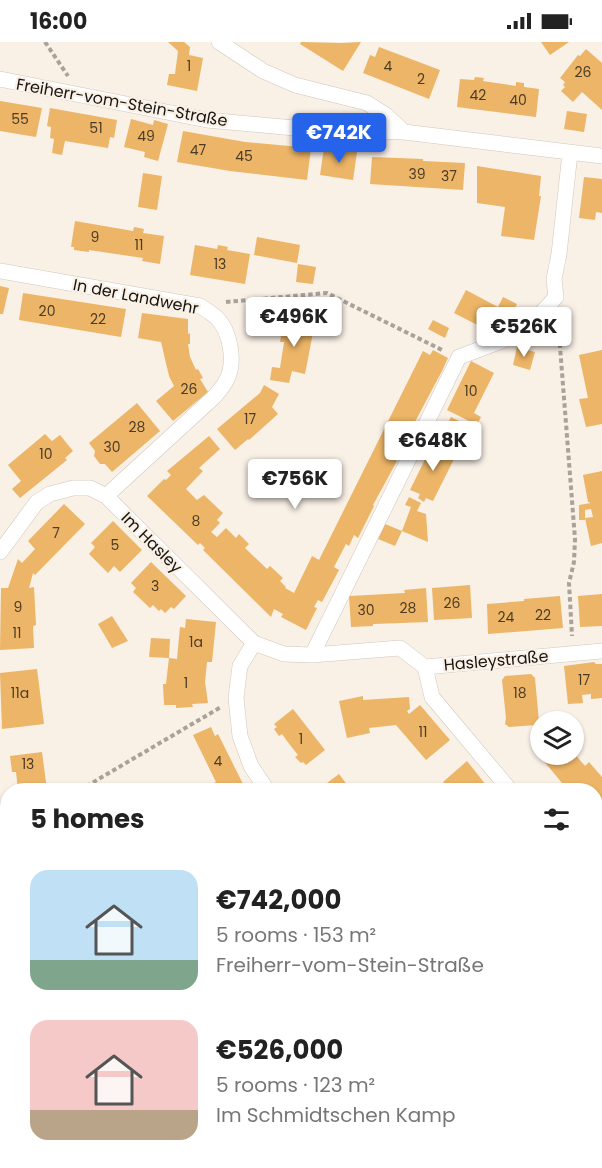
<!DOCTYPE html>
<html lang="en">
<head>
<meta charset="utf-8">
<style>
	:root { --surface:#fff; --page:#f2f2f2; --text:#222; --muted:#767676; --accent:#2563eb }
	body { margin:0; font-family:Poppins,sans-serif; background:var(--page); color:var(--text); height:100vh; display:flex; flex-direction:column; font-size:22px; white-space:nowrap }
	* { box-sizing:border-box; margin:0 }
	p { font-size:20px; color:var(--muted) }
	.icon { flex:none; width:33px; height:33px; fill:none; stroke:currentColor; stroke-width:2; stroke-linecap:round; stroke-linejoin:round }
	.map { position:relative; flex:1; overflow:hidden }
	.details { position:absolute; left:0px; top:741px; width:603px; height:386px; display:flex; flex-direction:column; background:var(--surface); border-radius:24px 24px 0 0; box-shadow:0 2px 4px #0004 }
	.details>* { flex:none }
	.buttons { position:absolute; left:530px; top:669px; display:grid; gap:12px }
	.buttons a { display:grid; place-items:center; width:54px; height:54px; border-radius:50%; background:var(--surface); box-shadow:0 2px 4px #0004; font-size:30px }
	.price { position:absolute; translate:-50% -51px; padding:0 14px; border-radius:6px; background:#fff; color:#222; font-size:20px; line-height:39px; filter:drop-shadow(0 2px 3px #0008) }
	.price::after { content:''; position:absolute; left:50%; top:36px; width:18px; height:14px; margin-left:-9px; background:inherit; clip-path:polygon(0 0,100% 0,50% 100%) }
	.price.active { background:var(--accent); color:#fff }
	ul { padding:0; list-style:none }
	li { display:flex; align-items:center; gap:18px; height:150px; padding:0 30px }
	li span { display:grid; place-items:center; flex:none; width:168px; height:120px; border-radius:18px; color:#555 }
	li>.icon { margin-inline-start:auto }
	span .icon { width:72px; height:72px; fill:#fffc; stroke-width:1 }
	li b { font-size:26px }
	h2 { display:flex; justify-content:space-between; align-items:center; height:72px; padding:0 30px; font-size:26px }
	.status { display:flex; justify-content:space-between; align-items:center; height:42px; padding:0 30px; background:var(--surface); direction:ltr }
	.status svg { height:16px; fill:currentColor }
	.map>svg:first-child { display:block }
</style>
</head>
<body>
<div class="status"><b>16:00</b><svg viewBox="0 0 49 12"><path d="M0 12V9h3v3zM5 12V6h3v6zM10 12V3h3v9zM15 12V0h3v12zM26 1h20v11H26zM47 4h2v5h-2z"/></svg></div>
<div class="map">
<svg width="602" height="1126" viewBox="0 0 602 1126">
	<rect width="100%" height="100%" fill="#f9f0e6"/>
	<path fill="#ecb567" d="M168,0H184L190,5L189,13L203,16L197,49L167,43L169,32H175L178,9Z
		M301,0L341,1L361,0L343,29L300,2Z
		M541,0H569L550,13Z
		M379,5L440,28L429,57L363,31L370,13L375,15Z
		M586,7L602,21V68L582,50L573,60L561,49L565,45L563,43L565,40L560,36L578,13L580,14Z
		M475,35L484,36L483,39L516,44V40L524,41V45L539,47L536,75L457,65L460,37L474,38Z
		M0,59L42,66L36,95L0,89Z
		M50,66L117,78L114,96L110,95L108,106L65,99L62,113L52,111L54,97L50,96L51,85L47,84Z
		M567,69L587,72L584,90L564,87Z
		M131,77L153,83L154,78L168,82L158,119L144,115L145,110L124,105Z
		M183,89L245,100L311,106L307,138L230,129L177,120Z
		M324,106L357,110L353,138L320,133Z
		M372,115L423,117V119L465,121L463,148L370,142Z
		M477,124L541,134L539,154H541L534,198L501,194L505,165L477,161Z
		M143,131L162,134L157,168L138,165Z
		M584,135L602,137V171L596,170L595,178L579,176Z
		M75,179L133,189L134,185L144,187L143,191L164,194L160,222L142,219L143,216L89,208V210L74,208V205H71Z
		M257,195L300,203L297,221L254,213Z
		M195,203L217,207L218,203L228,205L227,208L250,212L245,242L190,233Z
		M298,222L316,225L313,242L296,240Z
		M0,244L9,246L3,272H0Z
		M466,248L498,265L503,255L517,262L506,283L502,281L498,289L489,284L487,288L454,271Z
		M23,251L126,267L121,295L19,278Z
		M142,271L188,277V292L190,291V302H188L190,315L196,328L198,327L203,336L200,337L208,350L173,379L156,359L174,344L169,334L161,300L138,296Z
		M306,273L316,275L305,332L292,329L289,341L270,338L272,325L280,326L284,300H280L284,275L305,279Z
		M433,278L449,286L445,296L428,287Z
		M517,305L535,310L530,328L513,323Z
		M433,308L448,316L442,329L400,408L395,418L397,419L373,463L374,464L358,496L354,493L349,504L346,502L334,525L339,528L322,560L318,558L314,565L317,566L306,588L281,575L283,572L274,567L271,575L203,508L205,506L200,501L198,503L147,454L164,437L166,438L171,433L167,429L209,394L220,407L199,426L203,429L186,447L197,458L204,453L223,471L217,478L220,481L211,490L217,495L226,486L236,496L239,492L249,502L245,506L267,527L270,524L283,536L280,539L286,545L285,546L294,551L312,514L319,518L423,309L430,313Z
		M602,308V382L586,385L579,357L588,356L579,313Z
		M471,319L494,331L474,371L481,375L477,383L447,368Z
		M264,343L279,352L272,365L278,372L249,398L248,397L235,408L217,387L260,351Z
		M137,361L160,389L112,430L105,422H100L94,414L95,409L89,401Z
		M451,375L467,383L458,400L442,392Z
		M45,392L52,399L60,393L73,409L65,416L67,418L20,456L12,447L21,439L8,423Z
		M434,399L457,411L433,459L426,456L424,460L418,456L420,452L410,448Z
		M602,429V501L591,504L585,476L593,475L591,467L585,468V478H579V463L591,461L588,460L583,433Z
		M409,455L421,461L417,469L426,472L428,500L402,489L411,465L405,463Z
		M64,462L85,482L35,533L33,531L29,546L34,545L36,583L33,584L34,606L0,608L1,546H8L18,517L22,521L35,507L28,499Z
		M113,479L142,508L120,530L114,524L108,531L89,512L95,505L91,501Z
		M385,482L402,489L395,504L378,497Z
		M151,520L186,554L174,567L171,565L165,571L161,567L159,569L153,563L150,566L133,550L136,546L131,541Z
		M470,543L472,576L434,578L432,546Z
		M426,546L428,580L373,582V584L351,585L349,554L405,551L404,548Z
		M602,552V584L580,585L578,554Z
		M560,554L563,586L488,592L487,562L524,559V557Z
		M112,574L128,599L112,606L98,582Z
		M186,577L216,580L212,620H207L205,640L208,661L192,662L193,665L176,666V663H164L163,642H166L169,616L177,617L180,585L185,586Z
		M151,596L170,597L169,616L149,615Z
		M594,620L596,622H602V656L591,657V652L582,653L583,661L568,662L564,624Z
		M37,627L44,682L2,687L0,631Z
		M531,632L535,636L539,680L536,683L509,685L505,682L506,676L502,638L505,634Z
		M363,654V658L409,655L410,667L407,669L409,672L420,663L450,698L426,718L396,683L369,686L370,691L347,696L339,659Z
		M293,667L325,708L306,723L303,720L301,721L295,715L298,713L287,699L282,692L279,694L274,687L277,685L274,682Z
		M211,685L215,694L218,692L246,748H215L212,742L216,740L193,693Z
		M42,710L47,748H18L16,730H12L10,714Z
		M573,710L585,724L589,720L602,735V788L596,780V748H566L567,747L538,712H573Z
		M467,719L486,743L484,745L487,748H450L443,740Z
		M339,732L351,748H320L319,747Z
		M596,881L602,888V980L596,973Z
		M602,1057V1125L580,1126L577,1119H596V1060Z
		M61,1119H81L79,1126H58Z
		M151,1119H182L179,1126H147Z
		M424,1119H456L444,1126H428Z
		M462,1119H486L490,1126H456L459,1124L458,1121Z
		M528,1119H533L535,1123L544,1119H561L564,1126H525L523,1121Z"/>
	<g fill="none" stroke-linecap="round" stroke-linejoin="round">
		<g stroke="#cfc7bd" stroke-width="9">
			<path id="service" d="M596,807L602,801"/>
		</g>
		<g stroke="#cfc7bd" stroke-width="16">
			<path id="minor" d="M219,0L263,29L295,43L367,61L386,73L404,90
				M0,37L207,78L305,87L404,90L602,114
				M0,229L200,264C205,267 211,271 216,275C231,289 236,322 226,339C223,345 218,350 214,355L106,454
				M0,510L37,460L50,452L73,446H90L106,454L254,601L284,612L312,613L400,606L425,625L602,609
				M254,601L240,624L236,656L240,694L251,724L267,748
				M312,613L459,315L512,295L534,279L556,255L554,237L559,212L570,111
				M425,625L432,655L510,748
				M0,814L8,819
				M596,850L602,858
				M39,1126V1119
				M196,1126L200,1119"/>
		</g>
		<path stroke="#a9a29a" stroke-width="4" stroke-dasharray="4.5 3" stroke-linecap="butt" d="M45,0L68,34
			M226,260L327,251L444,309
			M558,279L575,497L574,520L569,541L572,594
			M80,748L221,665"/>
		<use href="#service" stroke="#fff" stroke-width="8"/>
		<use href="#minor" stroke="#fff" stroke-width="15"/>
	</g>
	<g text-anchor="middle" stroke-width="4.5" stroke-linejoin="round" paint-order="stroke">
		<g font-size="14" fill="#4c3c26">
			<text x="189" y="29">1</text>
			<text x="388" y="29">4</text>
			<text x="583" y="35">26</text>
			<text x="421" y="42">2</text>
			<text x="478" y="58">42</text>
			<text x="518" y="63">40</text>
			<text x="20" y="82">55</text>
			<text x="96" y="91">51</text>
			<text x="146" y="99">49</text>
			<text x="198" y="113">47</text>
			<text x="244" y="119">45</text>
			<text x="417" y="137">39</text>
			<text x="449" y="139">37</text>
			<text x="95" y="200">9</text>
			<text x="139" y="208">11</text>
			<text x="220" y="227">13</text>
			<text x="47" y="274">20</text>
			<text x="98" y="282">22</text>
			<text x="189" y="352">26</text>
			<text x="471" y="354">10</text>
			<text x="250" y="382">17</text>
			<text x="137" y="390">28</text>
			<text x="112" y="410">30</text>
			<text x="46" y="417">10</text>
			<text x="196" y="484">8</text>
			<text x="56" y="496">7</text>
			<text x="115" y="508">5</text>
			<text x="155" y="549">3</text>
			<text x="452" y="566">26</text>
			<text x="18" y="570">9</text>
			<text x="408" y="571">28</text>
			<text x="366" y="573">30</text>
			<text x="543" y="578">22</text>
			<text x="506" y="580">24</text>
			<text x="17" y="596">11</text>
			<text x="196" y="605">1a</text>
			<text x="584" y="643">17</text>
			<text x="186" y="646">1</text>
			<text x="20" y="656">11a</text>
			<text x="520" y="656">18</text>
			<text x="423" y="695">11</text>
			<text x="301" y="702">1</text>
			<text x="218" y="724">4</text>
			<text x="28" y="727">13</text>
		</g>
		<g font-size="16" fill="#171411" stroke="#f9f0e6">
			<text transform="translate(122 60) rotate(10)" y="6">Freiherr-vom-Stein-Straße</text>
			<text transform="translate(136 254) rotate(11)" y="6">In der Landwehr</text>
			<text transform="translate(152 500) rotate(45)" y="6">Im Hasley</text>
			<text transform="translate(496 618) rotate(-5)" y="6">Hasleystraße</text>
		</g>
	</g>
</svg>
<div class="buttons">
<a><svg class="icon" aria-label="layers" viewBox="0 0 24 24"><path d="M12 4l9 5-9 5-9-5zM3 14l9 5 9-5"/></svg></a>
</div>
<b class="price active" style="left:339px;top:122px">€742K</b>
<b class="price" style="left:294px;top:306px">€496K</b>
<b class="price" style="left:524px;top:316px">€526K</b>
<b class="price" style="left:433px;top:430px">€648K</b>
<b class="price" style="left:295px;top:468px">€756K</b>
<section class="details">
<h2>5 homes<svg class="icon" aria-label="filters" viewBox="0 0 24 24"><path d="M4 7h16M4 17h16"/><circle cx="9" cy="7" r="2"/><circle cx="15" cy="17" r="2"/></svg></h2>
<ul>
<li><span style="background:linear-gradient(#bfe0f5 75%,#7fa58c 0)"><svg class="icon" aria-label="home" viewBox="0 0 24 24"><path d="M3 11l9-7 9 7M6 9v11h12V9"/></svg></span><div><b>€742,000</b><p>5 rooms · 153 m²</p><p>Freiherr-vom-Stein-Straße</p></div></li>
<li><span style="background:linear-gradient(#f6c9c9 75%,#b9a48a 0)"><svg class="icon" aria-label="home" viewBox="0 0 24 24"><path d="M3 11l9-7 9 7M6 9v11h12V9"/></svg></span><div><b>€526,000</b><p>5 rooms · 123 m²</p><p>Im Schmidtschen Kamp</p></div></li>
</ul>
</section>
</div>
</body>
</html>
